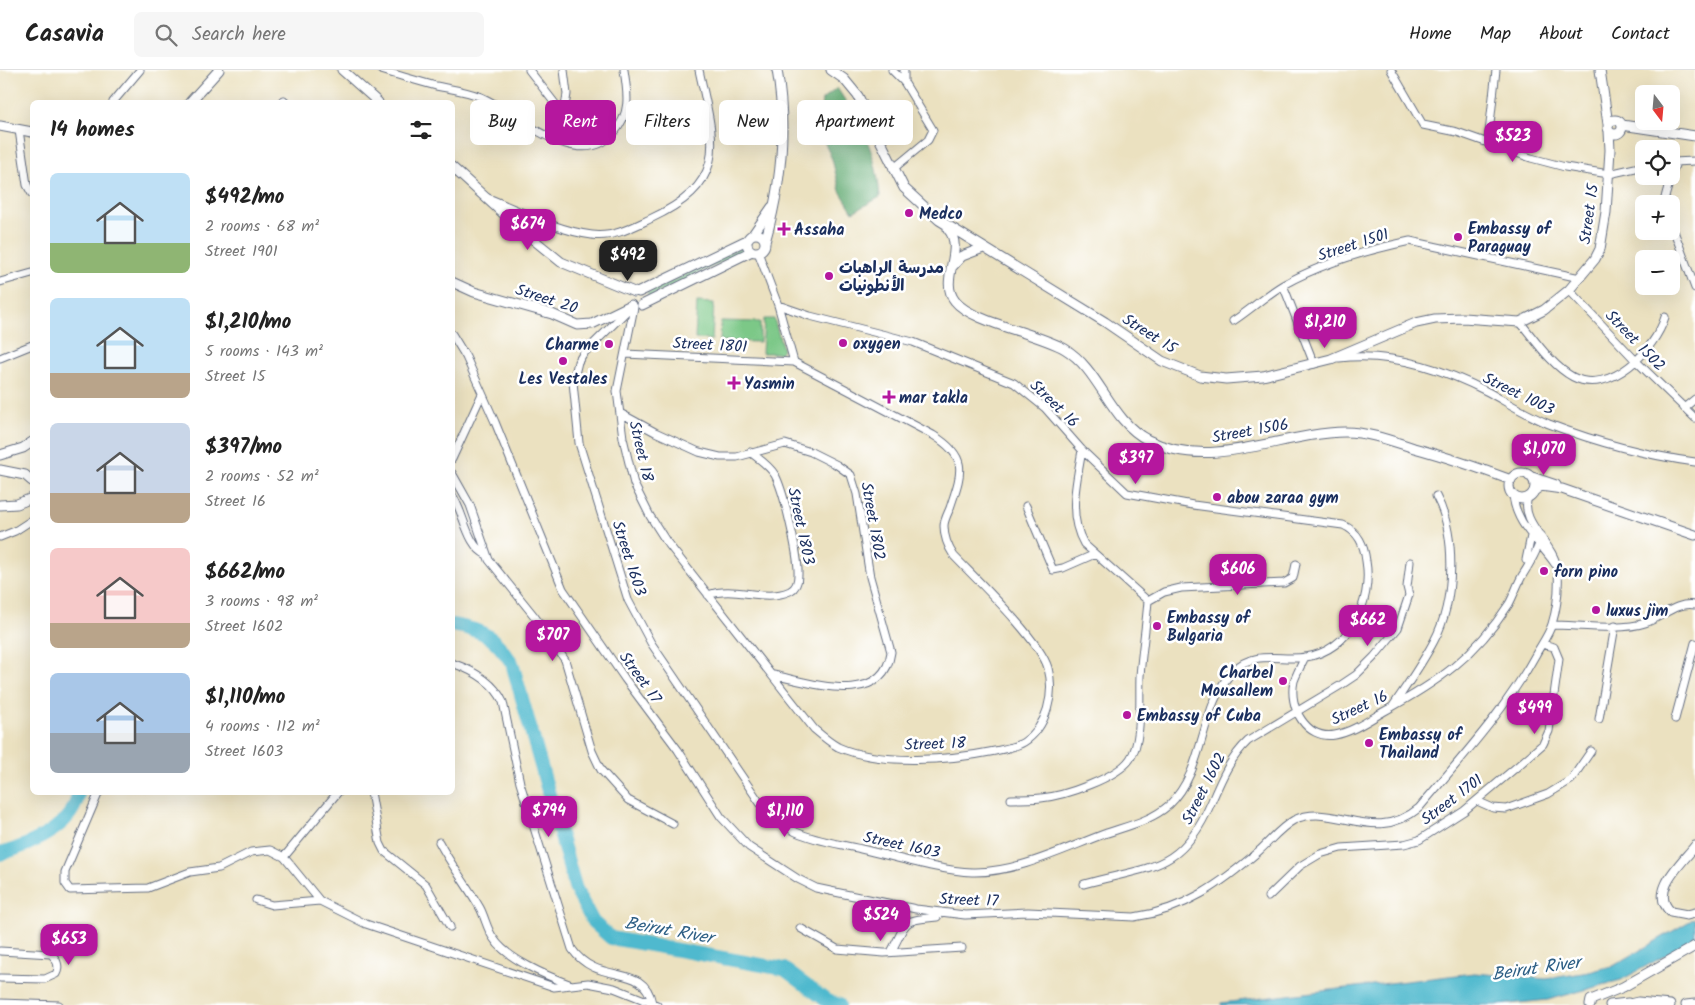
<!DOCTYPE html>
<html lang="en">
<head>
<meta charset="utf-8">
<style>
	:root { --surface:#fff; --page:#f6f6f6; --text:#222; --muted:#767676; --line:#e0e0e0; --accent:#b5179e }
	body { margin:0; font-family:Kalam,"Playpen Sans Arabic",sans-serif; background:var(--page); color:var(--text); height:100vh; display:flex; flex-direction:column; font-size:19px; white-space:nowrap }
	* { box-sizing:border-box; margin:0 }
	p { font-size:16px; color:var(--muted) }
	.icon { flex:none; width:28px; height:28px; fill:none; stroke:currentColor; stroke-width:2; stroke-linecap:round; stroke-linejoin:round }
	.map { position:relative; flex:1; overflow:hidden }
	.sheet { position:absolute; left:30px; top:30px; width:425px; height:695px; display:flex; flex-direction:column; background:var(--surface); border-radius:8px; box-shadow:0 5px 20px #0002 }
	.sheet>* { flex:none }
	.guide { position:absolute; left:470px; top:30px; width:475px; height:45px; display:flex; gap:10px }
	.needle { width:32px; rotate:164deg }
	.controls { position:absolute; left:1635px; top:15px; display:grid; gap:10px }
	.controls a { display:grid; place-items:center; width:45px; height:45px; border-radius:8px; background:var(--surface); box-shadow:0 5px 20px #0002; font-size:25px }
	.price { position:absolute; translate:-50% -42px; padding:0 11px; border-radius:10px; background:var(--accent); color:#fff; font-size:16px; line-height:32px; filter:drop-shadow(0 1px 2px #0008) }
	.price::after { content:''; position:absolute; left:50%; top:30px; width:15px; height:11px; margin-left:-8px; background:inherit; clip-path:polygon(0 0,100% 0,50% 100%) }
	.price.active { background:#222; color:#fff }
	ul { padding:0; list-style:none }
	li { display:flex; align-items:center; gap:15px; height:125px; padding:0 20px }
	li span { display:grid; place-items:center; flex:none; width:140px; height:100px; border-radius:8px; color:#555 }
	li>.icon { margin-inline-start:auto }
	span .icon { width:60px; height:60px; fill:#fffc; stroke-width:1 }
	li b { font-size:21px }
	h2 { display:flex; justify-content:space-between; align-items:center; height:60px; padding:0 20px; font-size:21px }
	.tag { padding:0 18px; border-radius:8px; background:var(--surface); box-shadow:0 5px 20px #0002; font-size:18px; line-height:45px }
	.tag.active { background:var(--accent); color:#fff }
	header { display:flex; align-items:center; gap:30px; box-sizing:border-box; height:70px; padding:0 25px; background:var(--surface); border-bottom:1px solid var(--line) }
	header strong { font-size:24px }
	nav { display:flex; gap:28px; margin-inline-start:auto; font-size:18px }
	.search { width:350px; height:45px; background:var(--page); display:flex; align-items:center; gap:12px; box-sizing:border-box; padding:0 18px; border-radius:8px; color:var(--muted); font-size:19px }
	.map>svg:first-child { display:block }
</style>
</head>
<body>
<header>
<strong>Casavia</strong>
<div class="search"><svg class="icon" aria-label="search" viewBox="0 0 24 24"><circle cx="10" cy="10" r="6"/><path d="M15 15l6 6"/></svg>Search here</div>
<nav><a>Home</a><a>Map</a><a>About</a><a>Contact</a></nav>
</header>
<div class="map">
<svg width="1695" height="935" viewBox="0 0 1695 935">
	<rect width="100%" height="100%" fill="#fff"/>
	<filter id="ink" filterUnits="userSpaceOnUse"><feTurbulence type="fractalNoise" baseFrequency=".02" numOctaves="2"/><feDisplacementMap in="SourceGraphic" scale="10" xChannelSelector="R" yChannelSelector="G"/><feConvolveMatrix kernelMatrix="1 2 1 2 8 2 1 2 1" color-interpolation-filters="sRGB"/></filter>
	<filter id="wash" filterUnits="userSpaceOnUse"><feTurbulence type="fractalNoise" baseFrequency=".0096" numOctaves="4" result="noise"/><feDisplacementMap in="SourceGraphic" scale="20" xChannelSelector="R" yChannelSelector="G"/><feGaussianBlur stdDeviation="1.12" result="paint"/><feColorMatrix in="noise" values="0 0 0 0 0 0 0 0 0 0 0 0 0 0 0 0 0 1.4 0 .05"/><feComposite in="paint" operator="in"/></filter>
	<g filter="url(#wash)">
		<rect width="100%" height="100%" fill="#ebe1c0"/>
		<path fill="#7cc887" stroke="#4c7c72" d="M742,177L744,181L650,227L647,223Z
			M697,232L714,233L712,270L695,269Z
			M764,249H774L783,279L780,283H762Z
			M721,251L760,252V272L720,271Z"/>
		<path fill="#65ac74" stroke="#406e69" d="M837,18C862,56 876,80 880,127L853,142L840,121L832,89L818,58L822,30Z"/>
		<path fill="#50b9ce" stroke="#367496" d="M1695,848V869L1621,910L1548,930L1498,935H1221V933L1474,903L1546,909L1589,902L1615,895Z"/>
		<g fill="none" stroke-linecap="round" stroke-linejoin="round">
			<path stroke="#50b9ce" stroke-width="14" d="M452,555C484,560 494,566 512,593L576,820L593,852L611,868L784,899L827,931L839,935
				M0,784C28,776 76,756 78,722"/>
		</g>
	</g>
	<g filter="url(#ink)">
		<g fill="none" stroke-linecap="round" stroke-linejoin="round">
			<g stroke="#646d80" stroke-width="9">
				<path id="minor" d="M381,0C400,6 418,11 436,16C451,19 467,21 481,27C516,42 576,103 613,64C631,44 628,25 624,0
					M529,0L588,76
					M564,0L567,24L564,43
					M892,0L904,12L933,60L928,70L893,99
					M904,0V12
					M1391,0L1423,55L1457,62L1531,88L1565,97L1609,104L1644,96
					M113,32L140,0
					M281,32L284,30
					M19,60L27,115L32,124
					M1488,72L1496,0
					M1673,92L1695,91
					M488,128C521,141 557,161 592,165C613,168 633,157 650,149C730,112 715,74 699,0
					M1664,134C1664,126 1673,102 1676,92
					M1671,153L1695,218
					M758,182L778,235L794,292
					M0,212L32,203
					M1283,215L1314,294
					M1569,220L1637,292L1695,348
					M630,238L583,284L578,292L573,312L579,373L628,530L651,573L760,733C771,744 782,755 796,762C816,771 840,774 861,779C893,786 940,801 972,802C1016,803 1064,779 1104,764C1127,756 1151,751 1169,735C1207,699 1198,637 1234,600C1254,580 1281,591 1306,587C1350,580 1373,532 1366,491C1364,475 1359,462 1343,455L1193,435L1127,423L1082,380L1045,338L1014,313L913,272L810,246L778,235
					M1233,251C1250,240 1266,225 1283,215C1322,193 1367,180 1410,171L1580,208
					M1520,252C1535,270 1552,296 1573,307C1610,326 1655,280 1665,247
					M452,264L466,287L495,352L563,519L625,609L678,680L721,747L749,777L798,809L816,818L916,839L965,845L1028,842L1134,847C1185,840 1222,813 1260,780C1271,770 1281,757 1294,750C1334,731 1373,776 1419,738C1461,688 1505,641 1536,584C1541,575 1549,564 1552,554C1557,538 1559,518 1558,501C1554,472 1519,453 1528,427
					M625,284L794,292L933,365C969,387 962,402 950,438C948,443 944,450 944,456C944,467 948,477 954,486C977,510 1040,570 1048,598C1055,624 1047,657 1024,672C1016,677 1004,679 995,681C951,690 881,696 838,677C829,672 821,665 814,659L666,471L650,446L634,414L623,368L617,321L634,237
					M0,288L32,275
					M1339,288C1391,282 1442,298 1488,322C1508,333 1527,345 1549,354C1596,372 1644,385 1695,392
					M1684,338L1695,329
					M620,343L655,362L699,382L720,387H737L785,374L811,382L837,395L851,405L857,424L870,507L891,582C883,639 809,612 773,605
					M1082,380C1077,412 1067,444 1084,474L1148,531
					M452,389L482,324
					M452,403L470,435L489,490L535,547L565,590L592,681L601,700L628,730L673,754
					M452,425C464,441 466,476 487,485
					M1513,425C1516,456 1539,470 1555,494
					M1026,436L1053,500L1063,498L1095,484
					M0,467L15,461L32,450
					M1526,490L1531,466
					M708,525C736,515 763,533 790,521C796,518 798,512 798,505C799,487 784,421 775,405C769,395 759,389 750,382
					M1148,531L1164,522L1181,518L1284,513L1293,508L1296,494
					M1552,555C1577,555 1622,561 1645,553C1663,547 1675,532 1695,535
					M1305,587C1301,595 1297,603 1294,611C1288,637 1306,670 1335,665C1352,662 1369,650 1383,642C1438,612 1475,587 1509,534C1514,525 1517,515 1522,506C1529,495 1540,477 1541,465
					M452,593C472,600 494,612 503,632L520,713L572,879C598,917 644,891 652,933
					M1393,636C1407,615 1422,594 1434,571C1455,532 1457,465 1436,426
					M1599,649L1615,556
					M1675,649L1695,573
					M99,722L65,802V813L70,820L148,818L190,802L219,798L251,782L270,780L284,787L320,831L366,854L554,917L588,913L614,918L657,935
					M371,722L380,773L384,781L426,815L450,857
					M1011,729C1021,729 1031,729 1041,728C1064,726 1117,708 1130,689C1143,670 1139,629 1140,606C1142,581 1146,556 1148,531
					M1477,731L1493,738L1506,739L1548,724L1571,710L1591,681
					M439,772C451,795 467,815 480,838C485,847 487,860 494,869C507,889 547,906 569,914
					M284,787L338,722
					M1084,814C1148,796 1181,803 1211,733C1221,710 1230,688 1248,671L1341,615L1356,605L1374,587L1398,558L1409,525L1407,517L1410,492
					M1268,827L1300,796L1320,784L1341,778L1404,774L1419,770L1464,741L1519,695L1543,674L1549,661L1559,589L1554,577L1542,574
					M256,830L272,835L320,831
					M800,858L837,879L884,883L962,878
					M0,881L51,884C57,889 60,897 56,904L45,909L0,908
					M891,882C908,851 901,850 937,847L941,842
					M0,933L59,935"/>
			</g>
			<g stroke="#646d80" stroke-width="11">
				<path id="tertiary" d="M342,0L378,32
					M831,0L844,9L858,26L904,118L939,150L1105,252L1162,291L1200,306L1226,309L1263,306L1331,289L1416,253L1435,249L1463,248L1520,252L1544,240L1569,220L1595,189L1600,179L1606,142L1610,80L1609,61
					M1600,0L1608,54
					M190,32L219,0
					M1608 57a7 7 0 1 1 14 0a7 7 0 1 1-14 0Z
					M1622,55L1695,66
					M0,56L32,62
					M452,97L518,157L561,192L634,222
					M948,159C966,179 938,210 955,231C971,252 1037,263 1065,279C1100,300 1110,351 1148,370C1210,402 1280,363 1345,362C1368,362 1392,371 1414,378C1447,387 1479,398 1511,410
					M754,163L772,137
					M747 173a9 9 0 1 1 18 0a9 9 0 1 1-18 0Z
					M765,172C781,117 787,57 777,0
					M951,198L962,186L983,178
					M452,212L474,222L552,244L577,255L592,254L631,235
					M639,222L747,170
					M642,235L752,181
					M0,385L23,378L32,372
					M0,400L25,405L32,411
					M1509 416a13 13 0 1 1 26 0a13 13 0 1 1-26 0Z
					M1529,406L1556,415
					M1534,421L1541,416L1562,419L1695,465
					M0,435L17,434L32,428
					M1695,776C1682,793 1648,822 1671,842L1687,845L1695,843
					M1590,935L1591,930L1623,917L1695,876
					M1610,935L1628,933
					M1625,935L1638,932L1670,935
					M1686,935L1695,934"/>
			</g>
			<use href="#minor" stroke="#fff" stroke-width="7"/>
			<use href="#tertiary" stroke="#fff" stroke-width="9"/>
		</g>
	</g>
	<g fill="#b5179e" stroke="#fff" stroke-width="2">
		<circle cx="909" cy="143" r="5"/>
		<path d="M781.5 151.5h5v5h5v5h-5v5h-5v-5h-5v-5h5z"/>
		<circle cx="1458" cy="167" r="5"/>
		<circle cx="829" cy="206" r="5"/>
		<circle cx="843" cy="273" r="5"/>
		<circle cx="609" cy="274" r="5"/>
		<circle cx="563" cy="291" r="5"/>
		<path d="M731.5 305.5h5v5h5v5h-5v5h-5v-5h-5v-5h5z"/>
		<path d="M886.5 319.5h5v5h5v5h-5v5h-5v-5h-5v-5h5z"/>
		<circle cx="1217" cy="427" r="5"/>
		<circle cx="1544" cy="501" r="5"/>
		<circle cx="1596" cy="540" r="5"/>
		<circle cx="1157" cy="556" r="5"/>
		<circle cx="1283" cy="611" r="5"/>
		<circle cx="1127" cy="645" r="5"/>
		<circle cx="1369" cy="673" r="5"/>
	</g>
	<g text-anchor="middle" stroke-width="5" stroke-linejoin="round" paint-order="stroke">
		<g font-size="16" font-weight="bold" fill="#1b2f5e" stroke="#fff" text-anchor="start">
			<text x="919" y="149">Medco</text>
			<text x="1468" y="164">Embassy of<tspan x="1468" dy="18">Paraguay</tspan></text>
			<text x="794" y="165">Assaha</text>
			<text x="839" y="203">مدرسة الراهبات<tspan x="839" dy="18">الأنطونيات</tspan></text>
			<text x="853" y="279">oxygen</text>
			<text x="599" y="280" text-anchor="end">Charme</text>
			<text x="563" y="314" text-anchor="middle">Les Vestales</text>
			<text x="744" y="319">Yasmin</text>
			<text x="899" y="333">mar takla</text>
			<text x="1227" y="433">abou zaraa gym</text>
			<text x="1554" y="507">forn pino</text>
			<text x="1606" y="546">luxus jim</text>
			<text x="1167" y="553">Embassy of<tspan x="1167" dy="18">Bulgaria</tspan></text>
			<text x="1273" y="608" text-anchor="end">Charbel<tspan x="1273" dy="18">Mousallem</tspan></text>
			<text x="1137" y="651">Embassy of Cuba</text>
			<text x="1379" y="670">Embassy of<tspan x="1379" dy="18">Thailand</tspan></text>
		</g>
		<g font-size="16" fill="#1b2f5e" stroke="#fff">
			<text transform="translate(1588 144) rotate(-82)" y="6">Street 15</text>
			<text transform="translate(1353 174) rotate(-18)" y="6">Street 1501</text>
			<text transform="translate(547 228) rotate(18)" y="6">Street 20</text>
			<text transform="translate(1150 263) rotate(32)" y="6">Street 15</text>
			<text transform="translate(1636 270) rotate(46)" y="6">Street 1502</text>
			<text transform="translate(710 274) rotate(3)" y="6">Street 1801</text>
			<text transform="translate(1519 323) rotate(26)" y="6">Street 1003</text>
			<text transform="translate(1055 333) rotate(44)" y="6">Street 16</text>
			<text transform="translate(1250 360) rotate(-10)" y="6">Street 1506</text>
			<text transform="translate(642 381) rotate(77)" y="6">Street 18</text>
			<text transform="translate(874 451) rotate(80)" y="6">Street 1802</text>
			<text transform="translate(802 456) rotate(78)" y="6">Street 1803</text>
			<text transform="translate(630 488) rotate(72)" y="6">Street 1603</text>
			<text transform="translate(641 607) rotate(54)" y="6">Street 17</text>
			<text transform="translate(1359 637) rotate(-25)" y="6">Street 16</text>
			<text transform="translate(935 673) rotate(-2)" y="6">Street 18</text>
			<text transform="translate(1203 718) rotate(-63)" y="6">Street 1602</text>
			<text transform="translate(1451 729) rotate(-37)" y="6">Street 1701</text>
			<text transform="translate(902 774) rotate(12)" y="6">Street 1603</text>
			<text transform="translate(969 829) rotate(2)" y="6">Street 17</text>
		</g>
		<g font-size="18" font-style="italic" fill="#2e5f85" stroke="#fff">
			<text transform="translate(669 860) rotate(10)" y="6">Beirut River</text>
			<text transform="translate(1536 898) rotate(-8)" y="6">Beirut River</text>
		</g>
	</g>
</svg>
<div class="controls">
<a><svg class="needle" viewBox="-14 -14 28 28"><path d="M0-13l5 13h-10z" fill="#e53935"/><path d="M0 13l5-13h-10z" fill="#767676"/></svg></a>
<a><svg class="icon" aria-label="locate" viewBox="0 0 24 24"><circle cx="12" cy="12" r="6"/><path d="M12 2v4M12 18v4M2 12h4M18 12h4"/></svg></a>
<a>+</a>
<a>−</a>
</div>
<b class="price" style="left:1513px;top:93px">$523</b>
<b class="price" style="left:528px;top:181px">$674</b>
<b class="price active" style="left:628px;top:212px">$492</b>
<b class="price" style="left:1325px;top:279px">$1,210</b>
<b class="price" style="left:1544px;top:406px">$1,070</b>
<b class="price" style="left:1136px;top:415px">$397</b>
<b class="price" style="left:1238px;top:526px">$606</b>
<b class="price" style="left:1368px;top:577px">$662</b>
<b class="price" style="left:553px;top:592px">$707</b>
<b class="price" style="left:1535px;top:665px">$499</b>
<b class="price" style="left:549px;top:768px">$794</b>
<b class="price" style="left:785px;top:768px">$1,110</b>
<b class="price" style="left:881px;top:872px">$524</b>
<b class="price" style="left:69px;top:896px">$653</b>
<div class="guide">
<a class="tag">Buy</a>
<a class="tag active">Rent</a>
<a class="tag">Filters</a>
<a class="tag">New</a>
<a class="tag">Apartment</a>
</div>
<section class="sheet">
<h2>14 homes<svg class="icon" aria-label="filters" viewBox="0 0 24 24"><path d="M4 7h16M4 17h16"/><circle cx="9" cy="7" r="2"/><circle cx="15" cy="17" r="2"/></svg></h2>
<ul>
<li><span style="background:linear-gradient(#bfe0f5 70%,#8fb573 0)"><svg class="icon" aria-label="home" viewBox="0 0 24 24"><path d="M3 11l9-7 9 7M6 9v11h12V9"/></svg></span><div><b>$492/mo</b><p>2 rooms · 68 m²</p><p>Street 1901</p></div></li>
<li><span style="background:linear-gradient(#bfe0f5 75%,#b9a48a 0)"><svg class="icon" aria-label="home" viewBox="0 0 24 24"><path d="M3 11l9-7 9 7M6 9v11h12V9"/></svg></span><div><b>$1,210/mo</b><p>5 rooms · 143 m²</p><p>Street 15</p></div></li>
<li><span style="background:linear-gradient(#c9d6e8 70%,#b9a48a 0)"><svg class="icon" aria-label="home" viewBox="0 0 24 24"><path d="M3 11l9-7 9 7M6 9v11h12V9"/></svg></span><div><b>$397/mo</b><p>2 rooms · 52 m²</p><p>Street 16</p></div></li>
<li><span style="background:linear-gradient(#f6c9c9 75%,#b9a48a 0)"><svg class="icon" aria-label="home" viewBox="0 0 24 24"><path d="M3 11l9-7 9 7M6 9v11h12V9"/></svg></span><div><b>$662/mo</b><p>3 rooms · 98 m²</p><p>Street 1602</p></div></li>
<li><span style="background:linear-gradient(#a9c7e8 60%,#9aa5b1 0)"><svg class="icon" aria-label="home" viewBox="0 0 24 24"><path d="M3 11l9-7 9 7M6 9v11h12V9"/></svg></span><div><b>$1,110/mo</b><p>4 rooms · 112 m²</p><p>Street 1603</p></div></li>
</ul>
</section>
</div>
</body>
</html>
